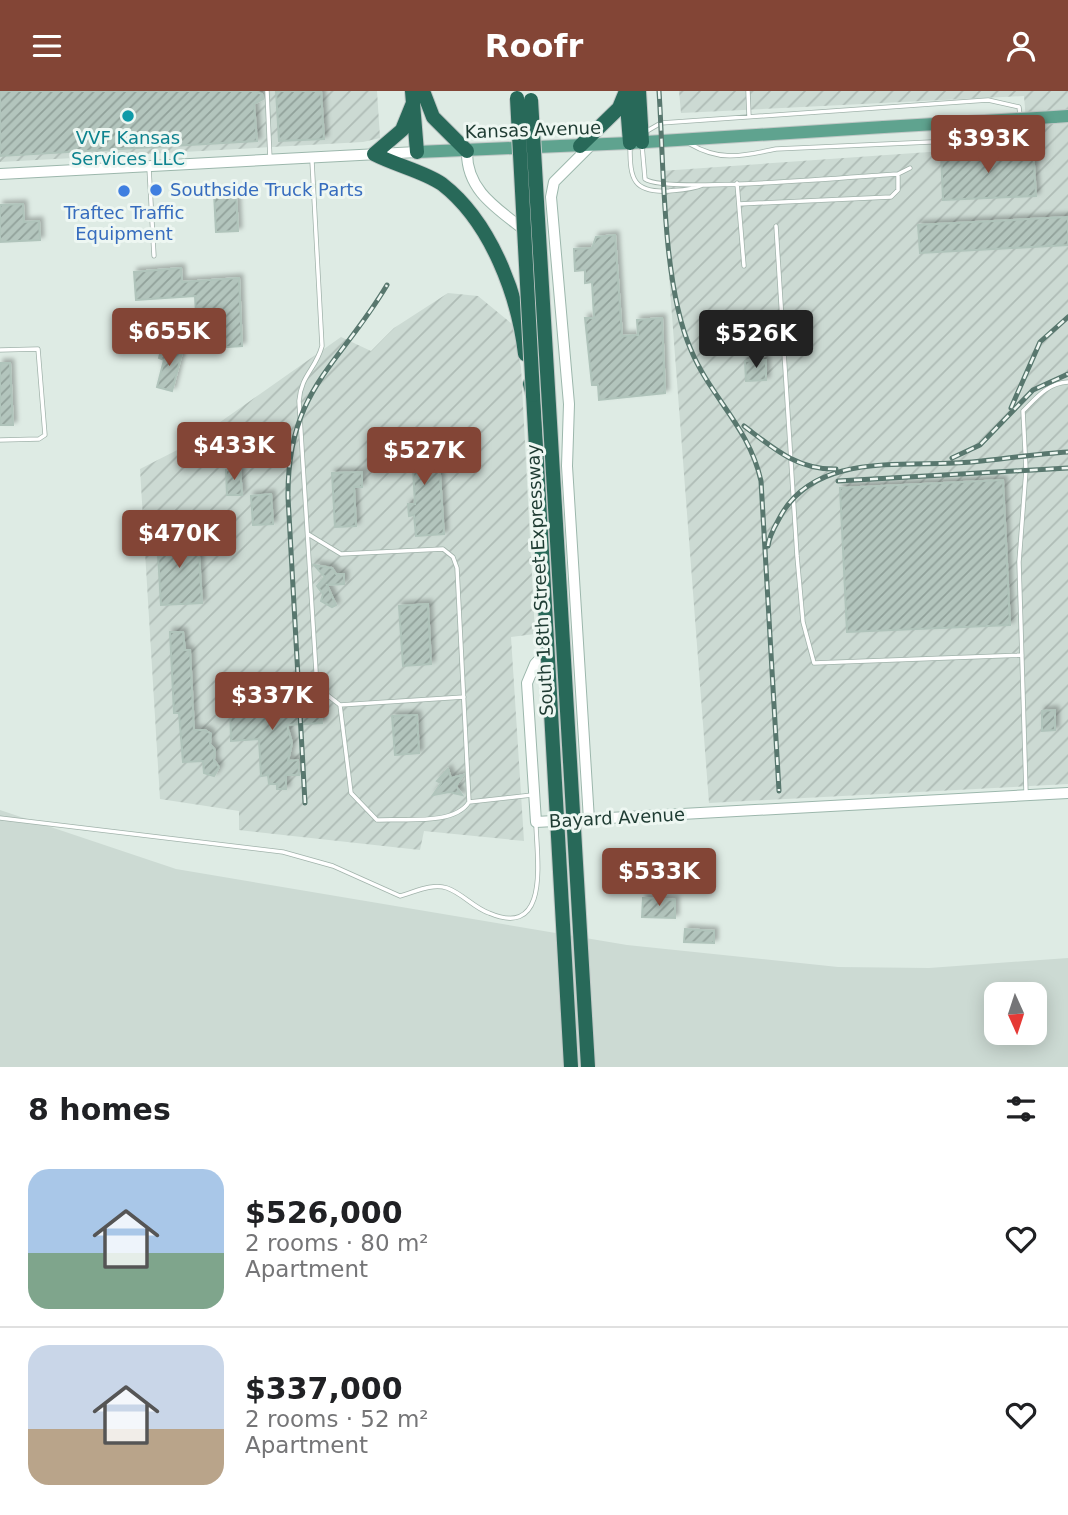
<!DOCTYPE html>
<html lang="en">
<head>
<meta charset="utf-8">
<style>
	:root { --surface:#fff; --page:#f6f6f6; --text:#202124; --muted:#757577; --line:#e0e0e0; --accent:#834536 }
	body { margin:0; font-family:"DejaVu Sans",sans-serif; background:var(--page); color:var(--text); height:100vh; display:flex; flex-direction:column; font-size:26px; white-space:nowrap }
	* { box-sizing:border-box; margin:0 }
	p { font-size:23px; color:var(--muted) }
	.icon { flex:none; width:38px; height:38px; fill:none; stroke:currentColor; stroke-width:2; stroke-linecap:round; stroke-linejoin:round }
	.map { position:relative; height:976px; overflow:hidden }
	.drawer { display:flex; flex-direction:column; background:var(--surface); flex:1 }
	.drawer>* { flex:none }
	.needle { width:46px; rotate:177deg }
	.tools { position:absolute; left:984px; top:891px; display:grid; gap:14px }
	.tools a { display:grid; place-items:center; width:63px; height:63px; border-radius:14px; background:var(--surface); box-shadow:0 4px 18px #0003; font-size:35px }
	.price { position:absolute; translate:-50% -60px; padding:0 16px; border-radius:7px; background:var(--accent); color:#fff; font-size:23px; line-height:46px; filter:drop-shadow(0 2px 4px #0008) }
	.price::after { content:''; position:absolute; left:50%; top:42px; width:21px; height:16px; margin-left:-10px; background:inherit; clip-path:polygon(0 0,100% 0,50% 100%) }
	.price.on { background:#222; color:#fff }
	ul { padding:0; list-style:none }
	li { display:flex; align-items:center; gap:21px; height:175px; padding:0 28px }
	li+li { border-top:2px solid var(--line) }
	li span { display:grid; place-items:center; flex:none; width:196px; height:140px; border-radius:21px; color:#555 }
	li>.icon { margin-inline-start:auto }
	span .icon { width:84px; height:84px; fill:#fffc; stroke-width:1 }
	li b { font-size:30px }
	h2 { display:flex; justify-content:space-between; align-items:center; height:84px; padding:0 28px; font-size:30px }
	header { display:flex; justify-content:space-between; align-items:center; height:91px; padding:0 28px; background:var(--accent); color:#fff; font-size:32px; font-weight:800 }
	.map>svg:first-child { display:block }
</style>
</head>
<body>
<header><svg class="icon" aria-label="menu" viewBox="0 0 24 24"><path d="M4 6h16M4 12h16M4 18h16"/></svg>Roofr<svg class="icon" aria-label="person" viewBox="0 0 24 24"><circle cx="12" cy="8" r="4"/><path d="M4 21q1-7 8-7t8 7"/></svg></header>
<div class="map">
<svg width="1068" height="976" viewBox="0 0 1068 976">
	<defs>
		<pattern id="industrial-furrows" width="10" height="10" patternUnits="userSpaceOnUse" patternTransform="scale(1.75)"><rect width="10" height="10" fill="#ccdad3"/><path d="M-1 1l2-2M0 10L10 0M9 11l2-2" fill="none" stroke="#afbcb6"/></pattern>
		<pattern id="building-hatch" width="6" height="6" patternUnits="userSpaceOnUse" patternTransform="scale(1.75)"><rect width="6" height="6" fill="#b3c5bd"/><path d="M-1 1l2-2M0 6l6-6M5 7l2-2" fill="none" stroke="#91a19a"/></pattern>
		<filter id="shadow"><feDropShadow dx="3.5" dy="-3.5" stdDeviation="2" flood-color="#0004"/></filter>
	</defs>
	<rect width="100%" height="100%" fill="#deebe4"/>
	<path fill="#ccdad3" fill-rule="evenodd" d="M0,719L176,778L627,854L838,876L929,877L1068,867V976H0ZM996,903H1034V942H996Z"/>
	<path fill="url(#industrial-furrows)" d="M0,0H377L380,47L363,51L0,71Z
		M679,0H1068V693L709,712L661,80L1028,54L1024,5L681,22Z
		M448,202L478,205L512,233L521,276L535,543L511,546L524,750L424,740L420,759L239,739V720L160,708L140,378L189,353L341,246L371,260L394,237Z"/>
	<path fill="url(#building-hatch)" stroke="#b0c4bb" stroke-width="2" filter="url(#shadow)" d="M0,0H254L262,3L263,8L254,13L257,50L0,65Z
		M276,0H321L324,48L279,50Z
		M1033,58L1036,105L943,109L941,62Z
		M236,101L238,140L216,141L214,102Z
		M23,113L24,131L39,130L40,149L0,151V114Z
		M1068,126V154L920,162L918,134Z
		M615,144L622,245L638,244L637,229L662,227L665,302L599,309L598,294H592L585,227H594L592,191L585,192V179L575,180L574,158L592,157L596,146Z
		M181,177L182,191L239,187L242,255L198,258L195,205L136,209L134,181Z
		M162,256L182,262L172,300L157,296L164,269L159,267Z
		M766,269V289L746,290L745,270Z
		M0,272H10L13,334H0Z
		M438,354L444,443L416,445L414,424L409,425L408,413H415L413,377L398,378L396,356Z
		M240,378L242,404H227L226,379Z
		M362,381V396H354L356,435L335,436L332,382Z
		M1003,389L1010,534L847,541L840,397Z
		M271,403L273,433L253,434L251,405Z
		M198,445L202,512L161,514L157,447Z
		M314,474L332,477L336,483H344V493L327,494L336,514L332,516L321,510L323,503L317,495L325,486Z
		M428,513L431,573L403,575L399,515Z
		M170,541H183L185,559H190L194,639H205L211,643L210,653L215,659L214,669L219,676L214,685L204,682L203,670L183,671L179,622H174Z
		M303,606V615L321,614L322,632L287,634L292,652L288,670L298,669L299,684H286V698H277V693H269L268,684L261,685L259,648L231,650L230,610Z
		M1055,619V639L1042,640V620Z
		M417,624L419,662L395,664L392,625Z
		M448,678L451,687L463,684L456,695L462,704L449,701L433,704L441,692L437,690Z
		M643,807L675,809V827L642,826Z
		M685,838L714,840V852L684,851Z"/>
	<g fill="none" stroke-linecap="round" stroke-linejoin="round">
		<g stroke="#a1b3ab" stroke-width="5">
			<path id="lane" d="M267,0L270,68
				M748,0L749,26
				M647,40L661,32L988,9L1019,16L1020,24
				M690,53C721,71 742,65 776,58L997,48L1013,44L1019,32
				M642,54L645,88C664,103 861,85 898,83L910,77
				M630,56C630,88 633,102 669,100C681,99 691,99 703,94
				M149,77L154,165
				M737,92L744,175
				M739,113L891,106L898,99V83
				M776,135L797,465L803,531L814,572L1022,564
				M0,259L38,258L45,344L39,348L0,349
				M308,443L341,463L443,458L453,466L457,477L469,711C454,735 403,727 377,729L351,702L340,614L317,596L299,310C301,284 316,278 322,255L312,70
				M340,614L464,606
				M1026,701L1019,471L1026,379L1023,320C1037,306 1048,292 1068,291
				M469,711L532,704
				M0,727L283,761L333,775L400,805C415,801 432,792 447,797C462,802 474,817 489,822C550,848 537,769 536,734"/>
		</g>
		<g stroke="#9cb7ac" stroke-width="12">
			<path id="secondary" d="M467,60C466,100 498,118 527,141
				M0,83L417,61
				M549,558L535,573L527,592L536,731L1068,702
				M589,729L567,375L569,313L551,106L554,91L591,54"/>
		</g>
		<g stroke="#c0c8c6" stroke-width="14">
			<path id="primary" d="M1054,26L1068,25
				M417,61L630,52L884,36"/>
		</g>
		<g stroke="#c0c8c6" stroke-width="16">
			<path id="highway" d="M412,0L417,61
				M423,0L433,26L467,60
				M639,0L642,51
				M626,1L630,52
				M413,12L402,39L374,63C395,74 425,81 442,93C491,131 518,204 525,263
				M580,55L619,17L626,0
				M530,293L533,304L539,408"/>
		</g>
		<use href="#lane" stroke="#fff" stroke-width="3.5"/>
		<use href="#secondary" stroke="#fff" stroke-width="10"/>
		<use href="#primary" stroke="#5fa38f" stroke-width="12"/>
		<use href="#highway" stroke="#286959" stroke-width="14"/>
		<g stroke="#58776e" stroke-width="5">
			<path id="rail" d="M659,0C664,74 662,193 691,259C711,307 749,336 761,390L779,700
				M1011,317L1040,251L1068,226
				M744,335C773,357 797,379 836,378
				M952,367L980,354L1033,299L1068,283
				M838,390L1068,377
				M768,455C769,445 775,435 780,426C816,359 908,377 972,371C1004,368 1035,363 1068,361
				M305,712L288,406C287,299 339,275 387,194"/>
		</g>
		<use href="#rail" stroke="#eef7f2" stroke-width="2.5" stroke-dasharray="8" stroke-linecap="butt"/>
		<g stroke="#c0c8c6" stroke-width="14" stroke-linecap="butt">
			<path id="primary-bridge" d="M884,36L1054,26"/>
		</g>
		<g stroke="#c0c8c6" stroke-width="16" stroke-linecap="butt">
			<path id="highway-bridge" d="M517,7L533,304
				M531,9L588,976
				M539,408L571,976"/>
		</g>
		<use href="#primary-bridge" stroke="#5fa38f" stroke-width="12"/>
		<use href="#highway-bridge" stroke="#286959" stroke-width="14"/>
	</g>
	<circle fill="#0f9aa8" stroke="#eef7f2" stroke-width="2.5" cx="128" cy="25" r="7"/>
	<g fill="#3f7fe0" stroke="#eef7f2" stroke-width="2.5">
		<circle cx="156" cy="99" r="7"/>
		<circle cx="124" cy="100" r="7"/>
	</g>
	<g text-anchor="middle" stroke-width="6" stroke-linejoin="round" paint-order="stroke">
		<g font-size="18" fill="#1e3b32" stroke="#eef7f2">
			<text transform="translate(533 39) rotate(-2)" y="6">Kansas Avenue</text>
			<text transform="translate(540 489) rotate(-93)" y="6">South 18th Street Expressway</text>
			<text transform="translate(617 727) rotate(-3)" y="6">Bayard Avenue</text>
		</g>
		<g font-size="18" fill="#0d838f" stroke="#eef7f2">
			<text x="128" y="53">VVF Kansas<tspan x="128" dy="21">Services LLC</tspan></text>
		</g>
		<g font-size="18" fill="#366cbe" stroke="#eef7f2" text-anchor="start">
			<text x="170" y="105">Southside Truck Parts</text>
			<text x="124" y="128" text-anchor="middle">Traftec Traffic<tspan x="124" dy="21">Equipment</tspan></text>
		</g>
	</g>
</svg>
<div class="tools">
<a><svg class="needle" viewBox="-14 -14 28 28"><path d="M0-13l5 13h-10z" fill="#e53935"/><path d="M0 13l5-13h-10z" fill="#757577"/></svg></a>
</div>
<b class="price" style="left:988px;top:84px">$393K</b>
<b class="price" style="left:169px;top:277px">$655K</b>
<b class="price on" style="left:756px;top:279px">$526K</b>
<b class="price" style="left:234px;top:391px">$433K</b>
<b class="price" style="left:424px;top:396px">$527K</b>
<b class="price" style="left:179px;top:479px">$470K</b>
<b class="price" style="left:272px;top:641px">$337K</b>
<b class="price" style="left:659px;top:817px">$533K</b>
</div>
<section class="drawer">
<h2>8 homes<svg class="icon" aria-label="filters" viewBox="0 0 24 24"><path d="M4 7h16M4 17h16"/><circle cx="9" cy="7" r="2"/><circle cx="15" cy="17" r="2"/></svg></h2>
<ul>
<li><span style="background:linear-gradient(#a9c7e8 60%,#7fa58c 0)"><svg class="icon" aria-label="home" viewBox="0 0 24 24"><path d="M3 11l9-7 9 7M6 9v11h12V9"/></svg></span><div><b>$526,000</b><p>2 rooms · 80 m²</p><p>Apartment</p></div><svg class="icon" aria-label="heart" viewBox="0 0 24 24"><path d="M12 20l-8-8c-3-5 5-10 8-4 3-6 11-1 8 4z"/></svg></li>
<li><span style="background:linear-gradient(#c9d6e8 60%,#b9a48a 0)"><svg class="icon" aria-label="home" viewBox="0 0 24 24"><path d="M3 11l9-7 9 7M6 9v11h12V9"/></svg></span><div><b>$337,000</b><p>2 rooms · 52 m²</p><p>Apartment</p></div><svg class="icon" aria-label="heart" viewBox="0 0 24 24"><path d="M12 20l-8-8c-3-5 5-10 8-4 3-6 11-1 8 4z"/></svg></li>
</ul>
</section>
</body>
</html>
